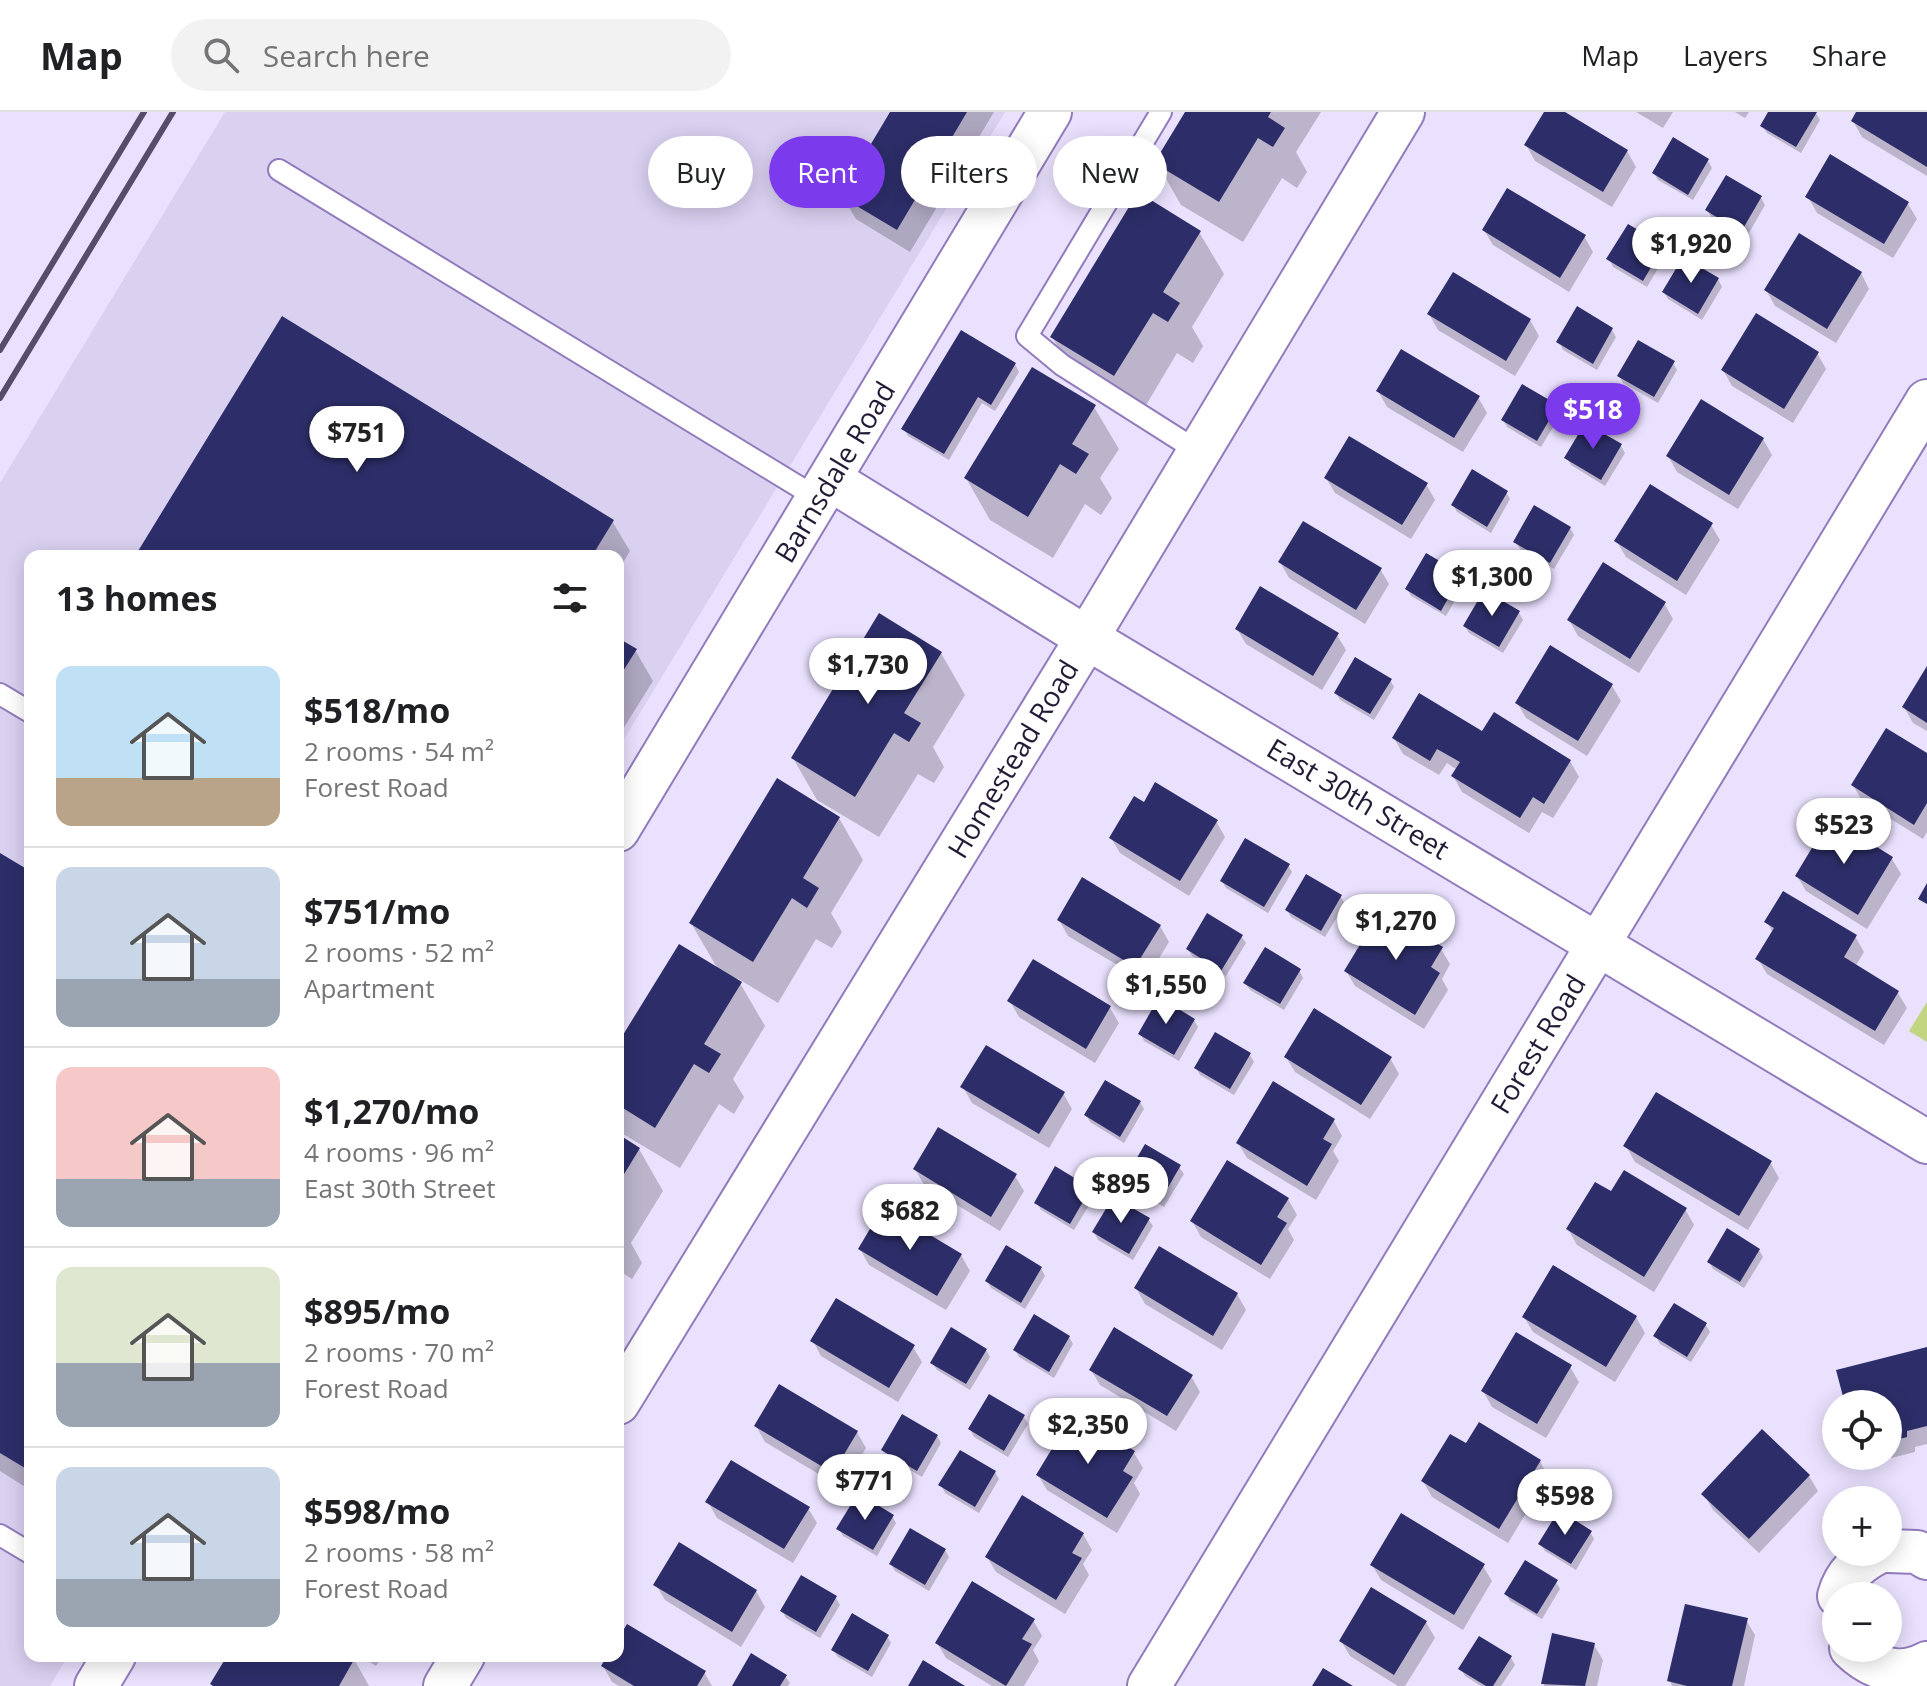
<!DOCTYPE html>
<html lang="en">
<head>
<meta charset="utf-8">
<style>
	:root { --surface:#fff; --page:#f2f2f2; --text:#202124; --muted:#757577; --line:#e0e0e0; --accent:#7c3aed }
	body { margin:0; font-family:"Open Sans",sans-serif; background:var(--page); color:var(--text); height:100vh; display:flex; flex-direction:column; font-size:30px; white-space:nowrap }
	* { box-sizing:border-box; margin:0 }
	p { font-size:26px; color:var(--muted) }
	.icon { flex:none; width:44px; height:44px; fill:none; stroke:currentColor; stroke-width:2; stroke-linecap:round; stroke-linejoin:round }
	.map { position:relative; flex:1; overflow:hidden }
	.sheet { position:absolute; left:24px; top:438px; width:600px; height:1112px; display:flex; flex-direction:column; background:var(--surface); border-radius:16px; box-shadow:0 4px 20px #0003 }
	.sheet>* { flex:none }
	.guide { position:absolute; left:648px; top:24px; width:760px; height:72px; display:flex; gap:16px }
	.buttons { position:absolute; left:1822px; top:1278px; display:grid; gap:16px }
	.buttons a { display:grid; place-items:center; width:80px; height:80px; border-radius:50%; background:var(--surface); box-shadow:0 4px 20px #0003; font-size:40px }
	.price { position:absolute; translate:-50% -68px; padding:0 18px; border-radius:28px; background:#fff; color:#222; font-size:26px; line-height:52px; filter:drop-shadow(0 2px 4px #0008) }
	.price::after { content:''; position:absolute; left:50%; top:48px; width:24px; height:18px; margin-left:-12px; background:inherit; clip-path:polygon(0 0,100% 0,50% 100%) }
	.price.selected { background:var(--accent); color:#fff }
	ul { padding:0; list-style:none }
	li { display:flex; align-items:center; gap:24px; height:200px; padding:0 32px }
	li+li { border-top:2px solid var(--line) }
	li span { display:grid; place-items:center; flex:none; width:224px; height:160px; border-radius:16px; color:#555 }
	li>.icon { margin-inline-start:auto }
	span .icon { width:96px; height:96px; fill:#fffc; stroke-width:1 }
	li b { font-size:34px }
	h2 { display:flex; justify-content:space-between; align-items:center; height:96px; padding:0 32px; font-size:34px }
	.chip { padding:0 28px; border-radius:36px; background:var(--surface); box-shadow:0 4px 20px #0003; font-size:28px; line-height:72px }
	.chip.selected { background:var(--accent); color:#fff }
	header { display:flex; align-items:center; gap:48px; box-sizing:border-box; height:112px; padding:0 40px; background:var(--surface); border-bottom:2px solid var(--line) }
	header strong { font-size:38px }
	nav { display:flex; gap:44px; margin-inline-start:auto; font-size:28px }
	.search { width:560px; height:72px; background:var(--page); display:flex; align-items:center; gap:20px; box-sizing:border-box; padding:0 28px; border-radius:44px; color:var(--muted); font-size:30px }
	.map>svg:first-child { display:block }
</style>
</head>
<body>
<header>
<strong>Map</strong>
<div class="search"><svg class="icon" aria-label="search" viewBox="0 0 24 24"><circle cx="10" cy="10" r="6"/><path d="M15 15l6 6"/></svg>Search here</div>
<nav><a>Map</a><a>Layers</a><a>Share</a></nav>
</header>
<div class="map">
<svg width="1927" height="1574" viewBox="0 0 1927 1574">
	<rect width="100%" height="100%" fill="#eae1fe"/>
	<path fill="#dad1f1" d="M225,0H1005L618,637V444H30V1544H68L50,1574H0V371Z"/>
	<path fill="#c2d580" d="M1927,890V930L1909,919Z"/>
	<path fill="#0003" d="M893,0H994L910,140L856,107L842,84Z
		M1188,0H1321L1296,40L1307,60L1297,76L1282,66L1243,130L1181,93L1157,51Z
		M1546,0H1561L1627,39L1636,55L1612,95L1535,49L1526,33Z
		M1636,0H1673L1663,16Z
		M1735,0H1749L1745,6Z
		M1771,0L1816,1L1820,8L1801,41L1767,21L1762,14Z
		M1859,0H1927V64L1862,25L1853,9Z
		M1708,49L1712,56L1693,88L1658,68L1654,61Z
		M1808,85L1908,92L1917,107L1893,146L1817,101Z
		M1761,86L1765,93L1746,126L1712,106L1707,98Z
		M1484,118L1584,124L1593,140L1569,180L1493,133Z
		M1199,120L1224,162L1192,215L1203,234L1193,251L1177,241L1139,305L1077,267L1052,225Z
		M1662,134L1667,141L1647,175L1613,155L1609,147Z
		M1861,161L1869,177L1836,231L1775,194L1766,178Z
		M1718,167L1722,175L1702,208L1668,187L1664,180Z
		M1429,202L1530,208L1539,224L1515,264L1438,218Z
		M1612,218L1616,225L1597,258L1563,238L1559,230Z
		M1817,241L1826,257L1793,311L1732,274L1723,258Z
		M1673,251L1677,258L1658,291L1623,271L1619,264Z
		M1015,252L1019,260L995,299L982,291L949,348L908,324L904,317Z
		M1378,279L1478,285L1487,301L1463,340L1387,295Z
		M1094,295L1119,337L1100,366L1112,386L1101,403L1085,392L1053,446L990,408L966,366Z
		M1557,295L1561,302L1541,335L1507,315L1503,308Z
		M1763,327L1772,343L1738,397L1677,360L1668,344Z
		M1621,334L1625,341L1605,374L1571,353L1567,346Z
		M1326,366L1426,372L1435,388L1411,427L1335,381Z
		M1506,380L1510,387L1491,421L1457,400L1453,393Z
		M612,409L630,439L618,459V444H137Z
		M1711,413L1720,428L1686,483L1626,445L1617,430Z
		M1570,416L1574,423L1554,457L1520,437L1516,430Z
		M1280,450L1380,457L1389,472L1365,512L1289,466Z
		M1461,464L1465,471L1446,504L1411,484L1407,477Z
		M1485,481L1519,501L1523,508L1503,541L1469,521L1465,514Z
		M1664,491L1673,507L1639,561L1578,524L1569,508Z
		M1237,517L1337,523L1346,538L1322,578L1246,532Z
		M618,528L635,538L653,569L618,625Z
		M941,541L965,583L933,635L944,655L934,671L918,662L879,725L817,688L793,646Z
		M1927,558V619L1913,611L1904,595Z
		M1390,568L1394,575L1374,608L1340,588L1336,581Z
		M1612,574L1621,589L1587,644L1526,606L1517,591Z
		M1482,622L1570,649L1579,665L1553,706L1542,700L1529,721L1462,680L1453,664L1457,658L1447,651L1439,663L1403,642L1394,626Z
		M1927,644V720L1923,727L1862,689L1853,673Z
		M1144,693L1216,709L1225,725L1189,784L1120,741L1111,726Z
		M839,706L863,748L831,801L842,820L832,836L816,827L778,891L737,866L765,914L733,967L744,985L734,1002L719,992L680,1056L618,1019V935L719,859L691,811Z
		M0,743L30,762V1378L0,1359Z
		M1892,747L1901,762L1867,817L1806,779L1797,764Z
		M1288,753L1292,760L1268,801L1226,776L1222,769Z
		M1341,785L1345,792L1325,825L1291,805L1287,798Z
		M1059,808L1160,814L1169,830L1145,869L1068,824Z
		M1767,810L1855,824L1864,840L1855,855L1898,881L1907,896L1884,933L1767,862L1758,847L1773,821Z
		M1241,824L1246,831L1226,864L1192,844L1188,837Z
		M1441,837L1450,852L1442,867L1448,878L1424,917L1355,874L1346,859Z
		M1299,858L1303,866L1284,898L1250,878L1245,871Z
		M1010,889L1110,896L1119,911L1095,951L1019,905Z
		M1194,908L1198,915L1179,949L1144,929L1140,922Z
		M1250,943L1254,950L1234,983L1200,963L1196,956Z
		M1286,945L1390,946L1399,962L1370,1007L1295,960Z
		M963,975L1063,981L1072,997L1049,1036L972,991Z
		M1140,990L1144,997L1124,1031L1090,1010L1086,1003Z
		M1334,1009L1342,1024L1333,1039L1339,1049L1316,1088L1247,1046L1238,1031Z
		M618,1024L639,1037L663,1079L631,1131L642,1151L632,1167L618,1158Z
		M1626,1034L1770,1050L1779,1066L1748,1118L1635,1050Z
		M1179,1055L1184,1062L1164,1095L1130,1075L1126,1068Z
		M915,1057L1015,1064L1024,1079L1000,1119L924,1073Z
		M1056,1057L1090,1078L1094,1085L1074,1118L1041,1098L1037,1091Z
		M1611,1082L1685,1097L1694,1113L1654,1180L1577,1133L1568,1117Z
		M1288,1087L1297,1103L1288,1117L1294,1128L1270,1167L1201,1125L1192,1109Z
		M1148,1107L1153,1114L1133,1148L1098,1128L1094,1120Z
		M860,1137L961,1143L970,1159L946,1198L869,1153Z
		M1759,1138L1763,1145L1744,1176L1713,1157L1709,1150Z
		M1041,1156L1045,1164L1025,1197L991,1176L987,1169Z
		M1136,1176L1237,1182L1246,1198L1222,1238L1145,1192Z
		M1524,1205H1636L1645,1221L1615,1270L1533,1220Z
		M1706,1213L1710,1220L1691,1250L1660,1232L1656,1224Z
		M1069,1225L1073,1232L1054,1266L1019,1245L1015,1238Z
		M813,1229L913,1235L922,1250L898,1290L821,1244Z
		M1927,1237V1332L1915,1335V1340L1867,1352L1862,1344H1888V1292H1847Z
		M986,1238L990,1245L970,1278L937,1258L932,1251Z
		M1570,1255L1579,1270L1546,1326L1492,1295L1483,1279Z
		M1091,1258L1191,1264L1200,1280L1176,1319L1100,1273Z
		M1024,1305L1028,1312L1008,1345L974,1325L970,1317Z
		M756,1314L857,1320L866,1336L842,1376L765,1330Z
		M937,1324L941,1331L922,1365L887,1345L883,1338Z
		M1466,1334L1540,1349L1548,1365L1508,1431L1432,1385L1423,1369Z
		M1134,1341L1143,1356L1134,1371L1140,1382L1117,1421L1047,1378L1038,1363Z
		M995,1360L999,1367L979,1401L945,1381L941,1373Z
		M1809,1364L1818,1379L1759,1441L1713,1398L1704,1382Z
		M708,1390L808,1396L817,1411L793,1451L717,1406Z
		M892,1404L896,1411L877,1444L843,1424L839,1417Z
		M1590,1420L1594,1427L1576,1458L1545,1439L1540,1432Z
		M1083,1422L1092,1438L1083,1452L1089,1463L1065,1502L996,1460L987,1445Z
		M945,1438L949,1445L929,1479L895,1459L891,1452Z
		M1372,1453L1483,1454L1492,1469L1463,1518L1381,1468Z
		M1556,1470L1560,1477L1542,1507L1510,1489L1506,1482Z
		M656,1473L756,1479L765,1495L741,1535L665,1488Z
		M836,1486L840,1493L820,1526L786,1506L782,1499Z
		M1033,1508L1042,1524L1033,1538L1039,1549L1024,1574H992L946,1546L937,1531Z
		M1746,1508L1755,1523L1744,1574H1672L1670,1569Z
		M1426,1510L1435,1526L1405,1574H1398L1350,1544L1341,1529Z
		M1554,1523L1594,1533L1603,1548L1597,1574H1544Z
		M887,1524L891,1531L872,1565L838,1545L833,1538Z
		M618,1530L704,1560L712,1574H619L612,1570L603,1554L610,1544H618Z
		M230,1544H348L354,1547L369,1574H214Z
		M360,1544H383L376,1554Z
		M1511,1546L1515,1553L1501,1574H1481L1465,1564L1461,1557Z
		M785,1564L790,1571L788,1574H734Z"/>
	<path fill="#2d2e69" d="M890,0H967L897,118L840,84Z
		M1185,0H1271L1268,5L1285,16L1273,35L1258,26L1219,90L1154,51Z
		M1544,0H1565L1628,38L1603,80L1524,33Z
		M1768,0H1817L1796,35L1760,14Z
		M1856,0H1927V55L1851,9Z
		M1673,25L1709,47L1688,83L1652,61Z
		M1830,42L1909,90L1884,132L1805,85Z
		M1726,63L1762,84L1741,120L1705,98Z
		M1507,76L1586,123L1560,166L1482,118Z
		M1138,80L1201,119L1163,180L1180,191L1168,210L1153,201L1114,264L1050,225Z
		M1628,112L1664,133L1643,169L1606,147Z
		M1799,121L1862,160L1827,217L1764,178Z
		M1683,145L1719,166L1698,202L1662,180Z
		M1453,160L1531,207L1506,249L1427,202Z
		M1577,194L1613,216L1593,252L1556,230Z
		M1756,201L1819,240L1784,297L1721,258Z
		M282,204L614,408L592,444H135Z
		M961,218L1016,251L991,293L978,285L944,342L901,317Z
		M1638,228L1675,249L1654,285L1617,264Z
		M1401,237L1480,284L1454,326L1376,279Z
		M1032,255L1096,293L1072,332L1089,342L1076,362L1060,352L1028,405L964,366Z
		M1522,272L1558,293L1537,329L1501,308Z
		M1701,287L1764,326L1729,383L1666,344Z
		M1585,311L1622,332L1601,368L1564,346Z
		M1349,324L1428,371L1402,413L1324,366Z
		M1472,357L1508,379L1487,415L1451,393Z
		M1650,372L1713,411L1677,469L1614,429Z
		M1534,393L1571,415L1550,451L1513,430Z
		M1303,409L1382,456L1356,498L1278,450Z
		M1426,441L1462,462L1441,499L1405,477Z
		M1603,450L1666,490L1630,547L1567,508Z
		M1260,474L1339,521L1313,564L1235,517Z
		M1484,478L1520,499L1499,535L1463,514Z
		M879,501L942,540L904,601L921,611L909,630L894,621L855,685L791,646Z
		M618,526L637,537L618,567Z
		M1550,533L1613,572L1578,629L1515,591Z
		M1355,545L1392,567L1370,602L1334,581Z
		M1927,554V611L1902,595Z
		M1419,581L1482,619L1494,600L1571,648L1544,692L1533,685L1520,706L1451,664L1460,650L1437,637L1430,649L1392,626Z
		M1886,616L1927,641V691L1914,713L1851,673Z
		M777,666L840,705L803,766L819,776L807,796L792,786L753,850L689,811Z
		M1155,670L1218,708L1180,769L1109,726L1134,684L1144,690Z
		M1830,706L1893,745L1858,803L1795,764Z
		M1245,726L1290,752L1264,795L1220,769Z
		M0,741L30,759V1359L0,1341Z
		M1306,762L1342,783L1321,819L1285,798Z
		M1082,765L1161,813L1135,855L1057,808Z
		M1927,771V792L1918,787Z
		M1783,779L1857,823L1844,845L1899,879L1875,919L1755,847L1774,816L1764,810Z
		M1381,798L1443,835L1431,855L1440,861L1415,903L1344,859Z
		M1207,801L1243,823L1221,859L1186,837Z
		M679,832L742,870L704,932L721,942L709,961L694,952L655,1016L618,993V931Z
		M1265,835L1301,857L1280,892L1243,871Z
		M1033,847L1111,894L1086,937L1007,889Z
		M1159,885L1195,907L1174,943L1138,922Z
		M1314,896L1392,945L1361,993L1284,945Z
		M1215,920L1251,941L1230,977L1194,956Z
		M986,933L1065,980L1039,1022L960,975Z
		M1105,968L1141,989L1120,1025L1084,1003Z
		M1273,969L1335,1007L1323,1027L1332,1032L1307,1074L1236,1031Z
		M1656,980L1772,1049L1739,1104L1623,1034Z
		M938,1015L1017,1062L991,1105L913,1057Z
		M618,1022L640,1036L618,1072Z
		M1145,1032L1181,1053L1160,1089L1124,1068Z
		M1227,1048L1289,1086L1277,1105L1287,1111L1261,1153L1190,1109Z
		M1055,1054L1091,1076L1070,1112L1034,1091Z
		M1624,1058L1687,1096L1644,1165L1566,1117L1595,1070L1611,1079Z
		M1113,1085L1150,1106L1129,1142L1092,1120Z
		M883,1095L962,1142L937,1184L858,1137Z
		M1727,1116L1760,1137L1740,1170L1707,1150Z
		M1006,1133L1042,1155L1021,1191L985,1169Z
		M1159,1134L1238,1181L1213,1224L1134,1176Z
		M1553,1153L1637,1204L1606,1255L1522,1205Z
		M836,1186L915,1233L889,1276L810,1229Z
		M1674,1191L1707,1211L1687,1245L1653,1224Z
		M1034,1202L1070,1224L1049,1260L1013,1238Z
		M951,1215L987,1237L966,1272L930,1251Z
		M1114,1215L1193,1263L1167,1304L1089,1258Z
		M1516,1220L1572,1253L1537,1312L1481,1279Z
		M1927,1235V1314L1907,1319V1325L1888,1330V1292H1845L1836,1258Z
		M779,1272L858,1319L833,1361L754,1314Z
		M989,1282L1025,1303L1004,1339L968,1317Z
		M902,1302L938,1323L917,1359L881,1338Z
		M1073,1302L1135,1339L1123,1359L1133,1365L1107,1406L1036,1363Z
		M1479,1310L1541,1348L1499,1417L1421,1369L1450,1322L1466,1331Z
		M1762,1317L1810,1363L1749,1427L1701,1382Z
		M960,1338L996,1359L975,1395L938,1373Z
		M731,1348L810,1395L784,1437L705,1390Z
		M858,1381L894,1403L873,1438L836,1417Z
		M1022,1383L1084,1421L1072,1441L1082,1446L1056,1488L985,1445Z
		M1559,1398L1592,1419L1571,1452L1538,1432Z
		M1401,1401L1485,1452L1454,1503L1370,1453Z
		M910,1416L946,1437L925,1473L889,1452Z
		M679,1430L757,1478L732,1520L653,1473Z
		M1525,1448L1558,1468L1537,1502L1504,1482Z
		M801,1463L837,1484L816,1520L780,1499Z
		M972,1469L1035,1507L1022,1527L1032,1532L1006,1574L935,1531Z
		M1371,1475L1427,1509L1394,1563L1339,1529Z
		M1685,1492L1748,1506L1732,1574H1687L1667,1569Z
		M852,1501L889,1523L868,1559L831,1538Z
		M627,1512L706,1559L697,1574H634L601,1554L607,1544H618V1527Z
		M1552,1521L1595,1531L1585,1574L1541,1572Z
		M1479,1524L1512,1544L1493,1574H1486L1458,1557Z
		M751,1541L787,1563L780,1574H732Z
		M227,1544H352L355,1546L339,1574H213L210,1572Z
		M923,1548L965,1574H908Z
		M1323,1556L1353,1574H1312Z"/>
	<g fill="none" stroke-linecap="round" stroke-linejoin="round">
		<g stroke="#927bbd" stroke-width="24">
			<path id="service" d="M1161,0L1027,224L1062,253L1199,340
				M279,58L819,387
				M0,582L30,600
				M0,1423L30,1441"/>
		</g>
		<g stroke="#927bbd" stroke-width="46">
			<path id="minor" d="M831,368L1087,526L1927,1030
				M618,718L1050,0
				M618,1291L1087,526L1403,0
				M1888,1439L1917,1440L1927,1446
				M1839,1484C1845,1462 1859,1450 1879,1440
				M1851,1536C1873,1557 1899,1566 1927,1551
				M96,1574L114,1544
				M445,1574L463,1544
				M1149,1574L1927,289"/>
		</g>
		<use href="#service" stroke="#fff" stroke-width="20"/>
		<use href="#minor" stroke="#fff" stroke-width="42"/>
		<path stroke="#564d68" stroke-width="6" d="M0,238L144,0
			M0,286L173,0"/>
	</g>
	<g text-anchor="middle" stroke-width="8" stroke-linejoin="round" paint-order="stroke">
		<g font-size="28" fill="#241a35" stroke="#fff">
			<text transform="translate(835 360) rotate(-59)" y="10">Barnsdale Road</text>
			<text transform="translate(1013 647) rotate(-59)" y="10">Homestead Road</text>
			<text transform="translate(1358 687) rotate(31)" y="10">East 30th Street</text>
			<text transform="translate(1538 932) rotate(-59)" y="10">Forest Road</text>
		</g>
	</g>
</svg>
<div class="buttons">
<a><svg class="icon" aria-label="locate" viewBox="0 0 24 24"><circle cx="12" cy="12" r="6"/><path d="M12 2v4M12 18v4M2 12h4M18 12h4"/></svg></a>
<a>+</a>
<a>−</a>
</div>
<b class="price" style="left:1691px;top:173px">$1,920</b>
<b class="price selected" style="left:1593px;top:339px">$518</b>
<b class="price" style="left:357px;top:362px">$751</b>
<b class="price" style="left:1492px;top:506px">$1,300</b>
<b class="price" style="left:868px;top:594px">$1,730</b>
<b class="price" style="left:1844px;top:754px">$523</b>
<b class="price" style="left:1396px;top:850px">$1,270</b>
<b class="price" style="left:1166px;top:914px">$1,550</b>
<b class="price" style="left:1121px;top:1113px">$895</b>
<b class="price" style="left:910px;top:1140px">$682</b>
<b class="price" style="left:1088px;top:1354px">$2,350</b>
<b class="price" style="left:865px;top:1410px">$771</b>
<b class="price" style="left:1565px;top:1425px">$598</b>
<div class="guide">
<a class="chip">Buy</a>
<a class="chip selected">Rent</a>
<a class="chip">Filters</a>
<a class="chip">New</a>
</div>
<section class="sheet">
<h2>13 homes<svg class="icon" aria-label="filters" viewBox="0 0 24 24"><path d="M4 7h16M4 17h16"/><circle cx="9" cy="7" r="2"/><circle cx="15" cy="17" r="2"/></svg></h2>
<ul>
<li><span style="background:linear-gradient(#bfe0f5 70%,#b9a48a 0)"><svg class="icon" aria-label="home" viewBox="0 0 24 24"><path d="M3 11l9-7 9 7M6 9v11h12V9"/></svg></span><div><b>$518/mo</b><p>2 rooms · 54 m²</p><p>Forest Road</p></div></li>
<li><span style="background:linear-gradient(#c9d6e8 70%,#9aa5b1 0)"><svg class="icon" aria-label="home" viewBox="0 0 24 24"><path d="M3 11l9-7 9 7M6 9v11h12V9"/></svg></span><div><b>$751/mo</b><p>2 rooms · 52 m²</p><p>Apartment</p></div></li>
<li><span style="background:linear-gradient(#f6c9c9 70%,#9aa5b1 0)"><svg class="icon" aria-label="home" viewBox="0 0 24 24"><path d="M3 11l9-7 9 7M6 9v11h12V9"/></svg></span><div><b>$1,270/mo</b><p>4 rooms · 96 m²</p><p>East 30th Street</p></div></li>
<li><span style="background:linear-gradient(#dfe7d0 60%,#9aa5b1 0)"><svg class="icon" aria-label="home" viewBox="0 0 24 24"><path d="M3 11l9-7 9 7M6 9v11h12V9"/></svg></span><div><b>$895/mo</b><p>2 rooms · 70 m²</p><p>Forest Road</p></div></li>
<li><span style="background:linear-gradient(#c9d6e8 70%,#9aa5b1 0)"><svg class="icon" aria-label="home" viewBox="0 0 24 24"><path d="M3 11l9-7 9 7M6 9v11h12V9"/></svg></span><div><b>$598/mo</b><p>2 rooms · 58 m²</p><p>Forest Road</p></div></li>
</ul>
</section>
</div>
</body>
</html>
